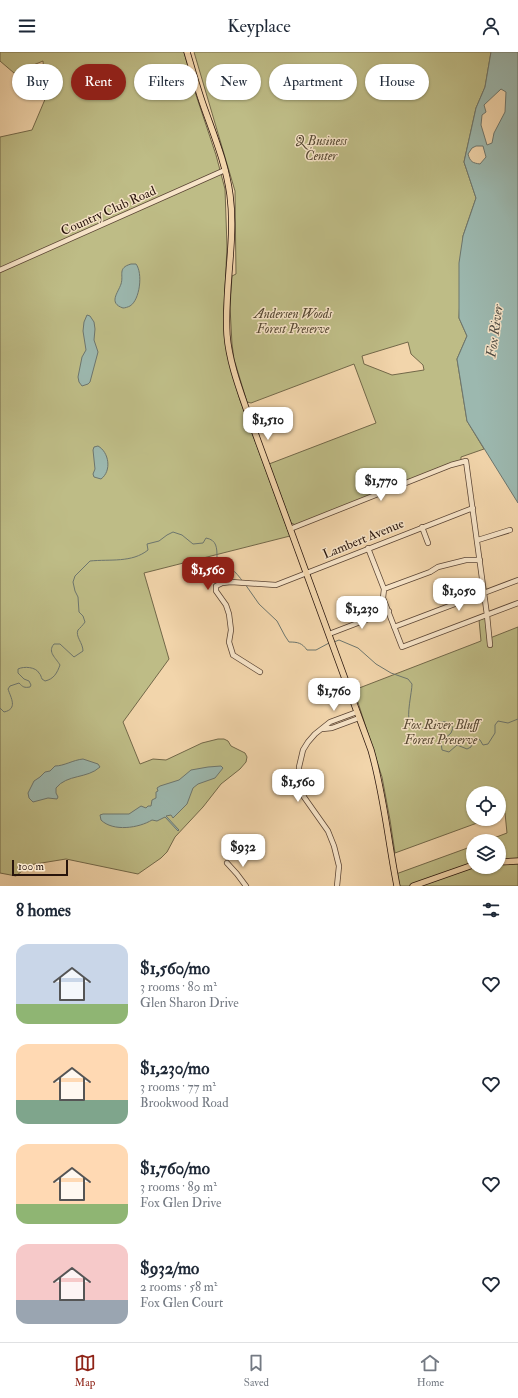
<!DOCTYPE html>
<html lang="en">
<head>
<meta charset="utf-8">
<style>
	:root { --surface:#fff; --page:#f2f2f3; --text:#1f2937; --muted:#747a83; --line:#e0e1e3; --accent:#8f2418 }
	body { margin:0; font-family:"IM FELL Double Pica",serif; background:var(--page); color:var(--text); height:100vh; display:flex; flex-direction:column; font-size:15px; white-space:nowrap }
	* { box-sizing:border-box; margin:0 }
	p { font-size:13px; color:var(--muted) }
	.icon { flex:none; width:22px; height:22px; fill:none; stroke:currentColor; stroke-width:2; stroke-linecap:round; stroke-linejoin:round }
	.map { position:relative; height:834px; overflow:hidden }
	.details { display:flex; flex-direction:column; background:var(--surface); flex:1 }
	.details>* { flex:none }
	.hud { position:absolute; left:12px; top:12px; width:494px; height:36px; display:flex; gap:8px }
	.fabs { position:absolute; left:466px; top:734px; display:grid; gap:8px }
	.fabs a { display:grid; place-items:center; width:40px; height:40px; border-radius:50%; background:var(--surface); box-shadow:0 1px 3px #0004; font-size:20px }
	.scale { position:absolute; left:12px; bottom:10px; width:56px; box-sizing:border-box; padding-left:4px; border:2px solid #27140c; border-top:0; font-size:11px; line-height:14px; white-space:nowrap; color:#27140c; -webkit-text-stroke:3px #f7e4c8; paint-order:stroke }
	.price { position:absolute; translate:-50% -34px; padding:0 9px; border-radius:8px; background:#fff; color:#222; font-size:13px; line-height:26px; filter:drop-shadow(0 1px 2px #0008) }
	.price::after { content:''; position:absolute; left:50%; top:24px; width:12px; height:9px; margin-left:-6px; background:inherit; clip-path:polygon(0 0,100% 0,50% 100%) }
	.price.active { background:var(--accent); color:#fff }
	ul { padding:0; list-style:none }
	li { display:flex; align-items:center; gap:12px; height:100px; padding:0 16px }
	li span { display:grid; place-items:center; flex:none; width:112px; height:80px; border-radius:12px; color:#555 }
	li>.icon { margin-inline-start:auto }
	span .icon { width:48px; height:48px; fill:#fffc; stroke-width:1 }
	li b { font-size:17px }
	h2 { display:flex; justify-content:space-between; align-items:center; height:48px; padding:0 16px; font-size:17px }
	.tag { padding:0 14px; border-radius:18px; background:var(--surface); box-shadow:0 1px 3px #0004; font-size:14px; line-height:36px }
	.tag.active { background:var(--accent); color:#fff }
	header { display:flex; justify-content:space-between; align-items:center; height:52px; padding:0 16px; background:var(--surface); font-size:18px; font-weight:600 }
	.tab-bar { display:flex; justify-content:space-around; align-items:center; height:56px; border-top:1px solid var(--line); background:var(--surface); font-size:11px; color:var(--muted) }
	.tab-bar a { display:grid; justify-items:center; gap:2px }
	.tab-bar .active { color:var(--accent) }
	.map>svg:first-child { display:block }
</style>
</head>
<body>
<header><svg class="icon" aria-label="menu" viewBox="0 0 24 24"><path d="M4 6h16M4 12h16M4 18h16"/></svg>Keyplace<svg class="icon" aria-label="person" viewBox="0 0 24 24"><circle cx="12" cy="8" r="4"/><path d="M4 21q1-7 8-7t8 7"/></svg></header>
<div class="map">
<svg width="518" height="834" viewBox="0 0 518 834">
	<rect width="100%" height="100%" fill="#f2d5ab"/>
	<filter id="stains"><feTurbulence type="fractalNoise" baseFrequency=".005" numOctaves="4"/><feColorMatrix values="0 0 0 0 .2 0 0 0 0 .09 0 0 0 0 .02 0 0 0 .5 -.17"/></filter>
	<radialGradient id="worn" r=".72"><stop offset=".6" stop-color="#630" stop-opacity="0"/><stop offset="1" stop-color="#630" stop-opacity=".3"/></radialGradient>
	<path fill="#bebc86" stroke="#726849" fill-rule="evenodd" d="M0,0H184L195,40L216,103L225,137L227,195L224,257L229,309L240,348L290,484L144,521L169,607L123,670L140,712L153,707L166,708L202,691L218,687H224L228,689L231,694L245,701L247,705L246,710L240,717L221,732L203,755L175,785L167,800L161,806L138,822L66,807L29,813L16,824L0,821V85L32,78L46,45L43,9L14,21L0,9Z
		M194,0H491L485,35L476,56L464,110L476,146L463,184L459,266L467,284L457,307L467,369L484,397L461,405V409L296,473L291,471L269,412L376,371L354,312L251,351L247,350L234,307L232,292L230,255L232,224L236,222L235,139ZM408,290L411,302L423,313L424,318L392,323L364,312L362,304Z
		M489,564L490,586L518,575V834H398L396,822L473,794V815H499V789H486L507,781L505,761L499,763V741H473V767H488L395,801L390,768L382,725L354,638L481,589L479,568Z"/>
	<path fill="#9cb8af" stroke="#6d766e" fill-rule="evenodd" d="M491,0H518V451L467,369L457,307L467,284L459,266V211L463,184L476,146L464,110L476,56L485,35ZM501,37L506,40L505,60L494,81L492,91L487,93L481,73L482,63L486,60L484,53ZM476,94H483L486,105L480,112C473,111 470,110 468,102L472,96Z
		M131,212H136C143,221 140,248 130,254C128,255 125,256 123,256C108,251 118,241 121,232C124,223 117,216 131,212Z
		M87,263L90,264L94,270L95,277L94,288L98,300L90,330L88,332L82,334L79,330L78,325L82,305L86,298L83,279L84,270Z
		M98,394C109,400 112,419 101,427L94,425L93,422L95,417L93,398L94,395Z
		M83,707L98,712L100,715C87,727 67,722 56,736V741L58,745L57,747L48,746L33,750L29,746L28,741L34,729L40,725L45,720L50,719L55,714C64,714 73,708 83,707Z
		M221,714L223,716L215,726L198,732L193,736L187,752L173,766L171,763L166,764L179,778L178,779L165,765L157,769L152,768C139,776 113,780 101,768L100,763L103,762H129L141,754L146,756L148,754H151L152,748L156,746V740L158,739L157,736L160,734L179,728L191,718L208,715Z"/>
	<g fill="none" stroke-linecap="round" stroke-linejoin="round">
		<path stroke="#6d766e" stroke-width="1" d="M245,532L259,552L277,569L285,584L289,590C298,590 302,591 307,598H316L329,591
			M334,590L339,588L358,596L376,612L391,621L408,627L412,632C412,640 406,664 410,670C411,673 415,674 418,675C421,675 425,676 428,676C437,674 444,663 453,676L451,681L441,690L442,698L449,700L457,693L467,697L471,695L472,688L475,685L480,688L483,693L488,692L495,681V673L498,669L508,671L518,667
			M0,656L4,660C18,657 11,646 8,637L10,634L19,631C23,635 24,636 30,635L31,633L29,629L24,627L18,621V617C24,614 36,615 39,621C41,623 41,625 42,627L45,629C54,627 57,621 60,613C56,606 47,600 54,592H60L74,605L83,599C83,591 75,584 78,578C80,576 83,573 85,570L83,564L79,560L78,545L75,539L73,530L75,524L90,509C110,507 132,511 148,498L147,492L159,489L167,483L173,480L182,483L193,492L203,491L206,486C217,488 217,496 217,506C227,513 236,519 243,530"/>
		<g stroke="#5a4434" stroke-width="6">
			<path id="minor" d="M0,218L225,118
				M422,475L428,491
				M290,477L451,413L466,409L487,563L490,593
				M478,488L510,478
				M368,496L384,537L383,546L402,595L518,551
				M384,537L430,520L438,515L466,508H480
				M394,575L518,528
				M329,582L389,559
				M260,620L233,603L229,590L231,578L229,562L226,553L216,539V534L222,531L231,530L276,533L473,456
				M322,677L332,676L359,666
				M227,811L237,822L246,834
				M337,834L339,814L334,794L328,779L304,745L299,730V715L303,698L308,690L315,682L330,670L357,660"/>
		</g>
		<g stroke="#27140c" stroke-width="7">
			<path id="major" d="M187,0C193,20 198,39 205,58C215,86 226,113 230,143C236,189 224,236 227,283C229,308 238,333 246,356L371,698C384,743 388,789 397,834
				M499,810L518,809
				M413,834L473,813"/>
		</g>
		<use href="#minor" stroke="#f7e4c8" stroke-width="4.5"/>
		<use href="#major" stroke="#f2d5ab" stroke-width="5.5"/>
	</g>
	<g text-anchor="middle" stroke-width="3" stroke-linejoin="round" paint-order="stroke">
		<g font-size="13" font-style="italic" fill="#544631" stroke="#f7e4c8">
			<text x="321" y="93">Q Business<tspan x="321" dy="15">Center</tspan></text>
			<text x="293" y="266">Andersen Woods<tspan x="293" dy="15">Forest Preserve</tspan></text>
			<text x="441" y="677">Fox River Bluff<tspan x="441" dy="15">Forest Preserve</tspan></text>
		</g>
		<g font-size="13" fill="#27140c" stroke="#f7e4c8">
			<text transform="translate(108 158) rotate(-24)" y="5">Country Club Road</text>
			<text transform="translate(363 486) rotate(-22)" y="5">Lambert Avenue</text>
		</g>
		<g font-size="14" font-style="italic" fill="#504d45" stroke="#f7e4c8">
			<text transform="translate(494 279) rotate(-82)" y="5">Fox River</text>
		</g>
	</g>
	<rect width="100%" height="100%" filter="url(#stains)"/>
	<rect width="100%" height="100%" fill="url(#worn)"/>
</svg>
<div class="fabs">
<a><svg class="icon" aria-label="locate" viewBox="0 0 24 24"><circle cx="12" cy="12" r="6"/><path d="M12 2v4M12 18v4M2 12h4M18 12h4"/></svg></a>
<a><svg class="icon" aria-label="layers" viewBox="0 0 24 24"><path d="M12 4l9 5-9 5-9-5zM3 14l9 5 9-5"/></svg></a>
</div>
<div class="scale">100 m</div>
<b class="price" style="left:268px;top:389px">$1,510</b>
<b class="price" style="left:381px;top:450px">$1,770</b>
<b class="price active" style="left:208px;top:539px">$1,560</b>
<b class="price" style="left:459px;top:560px">$1,050</b>
<b class="price" style="left:362px;top:578px">$1,230</b>
<b class="price" style="left:334px;top:660px">$1,760</b>
<b class="price" style="left:298px;top:751px">$1,560</b>
<b class="price" style="left:243px;top:816px">$932</b>
<div class="hud">
<a class="tag">Buy</a>
<a class="tag active">Rent</a>
<a class="tag">Filters</a>
<a class="tag">New</a>
<a class="tag">Apartment</a>
<a class="tag">House</a>
</div>
</div>
<section class="details">
<h2>8 homes<svg class="icon" aria-label="filters" viewBox="0 0 24 24"><path d="M4 7h16M4 17h16"/><circle cx="9" cy="7" r="2"/><circle cx="15" cy="17" r="2"/></svg></h2>
<ul>
<li><span style="background:linear-gradient(#c9d6e8 75%,#8fb573 0)"><svg class="icon" aria-label="home" viewBox="0 0 24 24"><path d="M3 11l9-7 9 7M6 9v11h12V9"/></svg></span><div><b>$1,560/mo</b><p>3 rooms · 80 m²</p><p>Glen Sharon Drive</p></div><svg class="icon" aria-label="heart" viewBox="0 0 24 24"><path d="M12 20l-8-8c-3-5 5-10 8-4 3-6 11-1 8 4z"/></svg></li>
<li><span style="background:linear-gradient(#ffd9b3 70%,#7fa58c 0)"><svg class="icon" aria-label="home" viewBox="0 0 24 24"><path d="M3 11l9-7 9 7M6 9v11h12V9"/></svg></span><div><b>$1,230/mo</b><p>3 rooms · 77 m²</p><p>Brookwood Road</p></div><svg class="icon" aria-label="heart" viewBox="0 0 24 24"><path d="M12 20l-8-8c-3-5 5-10 8-4 3-6 11-1 8 4z"/></svg></li>
<li><span style="background:linear-gradient(#ffd9b3 75%,#8fb573 0)"><svg class="icon" aria-label="home" viewBox="0 0 24 24"><path d="M3 11l9-7 9 7M6 9v11h12V9"/></svg></span><div><b>$1,760/mo</b><p>3 rooms · 89 m²</p><p>Fox Glen Drive</p></div><svg class="icon" aria-label="heart" viewBox="0 0 24 24"><path d="M12 20l-8-8c-3-5 5-10 8-4 3-6 11-1 8 4z"/></svg></li>
<li><span style="background:linear-gradient(#f6c9c9 70%,#9aa5b1 0)"><svg class="icon" aria-label="home" viewBox="0 0 24 24"><path d="M3 11l9-7 9 7M6 9v11h12V9"/></svg></span><div><b>$932/mo</b><p>2 rooms · 58 m²</p><p>Fox Glen Court</p></div><svg class="icon" aria-label="heart" viewBox="0 0 24 24"><path d="M12 20l-8-8c-3-5 5-10 8-4 3-6 11-1 8 4z"/></svg></li>
</ul>
</section>
<nav class="tab-bar">
<a class="active"><svg class="icon" aria-label="map" viewBox="0 0 24 24"><path d="M3 6l6-2 6 2 6-2v14l-6 2-6-2-6 2zM9 4v14M15 6v14"/></svg>Map</a>
<a><svg class="icon" aria-label="saved" viewBox="0 0 24 24"><path d="M7 4h10v16l-5-4-5 4z"/></svg>Saved</a>
<a><svg class="icon" aria-label="home" viewBox="0 0 24 24"><path d="M3 11l9-7 9 7M6 9v11h12V9"/></svg>Home</a>
</nav>
</body>
</html>
